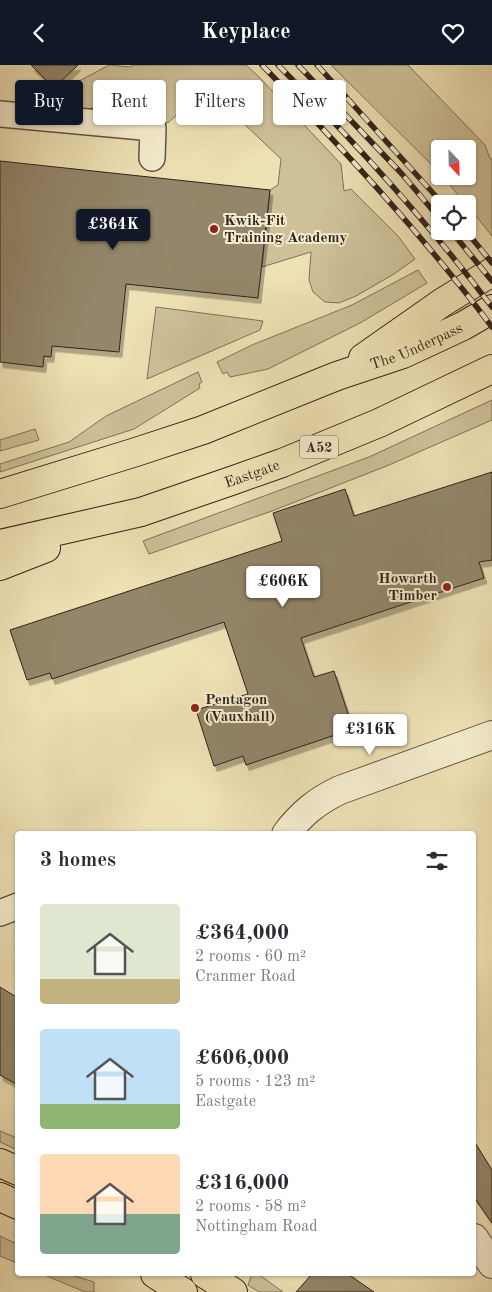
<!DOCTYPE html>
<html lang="en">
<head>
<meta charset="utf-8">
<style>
	:root { --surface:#fff; --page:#f2f2f3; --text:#2b2b33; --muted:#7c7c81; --accent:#111827 }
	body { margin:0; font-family:"Old Standard TT",serif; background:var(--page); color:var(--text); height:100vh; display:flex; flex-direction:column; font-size:19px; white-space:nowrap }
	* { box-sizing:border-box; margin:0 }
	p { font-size:16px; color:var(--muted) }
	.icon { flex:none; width:28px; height:28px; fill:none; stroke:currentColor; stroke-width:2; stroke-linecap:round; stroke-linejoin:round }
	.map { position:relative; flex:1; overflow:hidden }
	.side { position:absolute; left:15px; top:766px; width:461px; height:445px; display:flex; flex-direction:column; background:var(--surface); border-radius:5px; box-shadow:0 1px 4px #0004 }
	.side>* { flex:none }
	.hud { position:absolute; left:15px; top:15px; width:462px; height:45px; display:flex; gap:10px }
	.needle { width:32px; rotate:158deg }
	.tools { position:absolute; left:431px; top:75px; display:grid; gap:10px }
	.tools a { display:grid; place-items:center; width:45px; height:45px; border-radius:5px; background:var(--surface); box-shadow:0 1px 4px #0004; font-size:25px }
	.price { position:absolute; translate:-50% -42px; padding:0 11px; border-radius:5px; background:#fff; color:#222; font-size:16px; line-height:32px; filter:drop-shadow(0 1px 2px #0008) }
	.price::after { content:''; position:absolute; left:50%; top:30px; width:15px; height:11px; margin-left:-8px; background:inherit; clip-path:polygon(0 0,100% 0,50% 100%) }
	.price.selected { background:var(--accent); color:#fff }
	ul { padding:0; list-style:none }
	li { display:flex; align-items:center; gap:15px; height:125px; padding:0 25px }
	li span { display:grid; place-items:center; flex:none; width:140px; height:100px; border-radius:5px; color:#555 }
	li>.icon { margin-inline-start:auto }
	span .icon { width:60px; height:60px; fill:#fffc; stroke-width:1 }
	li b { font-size:21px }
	h2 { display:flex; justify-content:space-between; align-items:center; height:60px; padding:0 25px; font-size:21px }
	.pill { padding:0 18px; border-radius:5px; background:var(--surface); box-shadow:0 1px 4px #0004; font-size:18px; line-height:45px }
	.pill.selected { background:var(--accent); color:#fff }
	header { display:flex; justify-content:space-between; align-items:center; height:65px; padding:0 25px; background:var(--accent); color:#fff; font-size:22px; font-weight:800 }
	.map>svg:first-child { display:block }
</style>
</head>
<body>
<header><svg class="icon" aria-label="back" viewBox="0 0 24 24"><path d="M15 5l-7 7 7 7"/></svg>Keyplace<svg class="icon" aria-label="heart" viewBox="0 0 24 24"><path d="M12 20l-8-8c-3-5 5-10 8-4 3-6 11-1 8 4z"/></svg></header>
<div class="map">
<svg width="492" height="1227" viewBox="0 0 492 1227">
	<defs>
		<filter id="shadow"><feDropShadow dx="3" dy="5.5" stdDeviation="0" flood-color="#0004"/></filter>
	</defs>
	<rect width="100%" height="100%" fill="#eee1b4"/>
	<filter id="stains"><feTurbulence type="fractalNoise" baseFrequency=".004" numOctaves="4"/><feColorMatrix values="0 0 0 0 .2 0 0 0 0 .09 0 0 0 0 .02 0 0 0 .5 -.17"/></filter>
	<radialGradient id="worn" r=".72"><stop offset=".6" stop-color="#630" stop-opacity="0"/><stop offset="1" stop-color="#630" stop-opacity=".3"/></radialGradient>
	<path fill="#cec19a" stroke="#7f725b" d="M109,0L131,2L132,0H246L259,12L341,99L344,126L351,124L398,171L415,194L394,209L356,231L339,238L325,237L313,227L309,215L311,187L262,202L270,125L278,120L281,94L240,55L226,47L184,43L169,57L161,60L134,35L76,46L62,33L70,21Z
		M331,0H408L485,80L490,94H492V171L468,141V139H465L443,111H468V84H440V108Z
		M418,205L427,218L360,258L268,304L230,312L227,307L223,309L217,297L252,280L352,240Z
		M156,242L263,256L260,265L147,314Z
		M198,307L202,317L199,319L200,323L134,364L0,407V399L69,377L106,351Z
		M492,335V355L389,400L272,446L149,489L143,476L369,392Z
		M35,364L39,375L0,386V375Z
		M0,1066L17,1073V1085L0,1077Z
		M0,1171L17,1179V1198L0,1191Z
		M42,1209H68L94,1217V1227H85Z
		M252,1209H258L283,1227H259L248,1220Z"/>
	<path fill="#93866b" stroke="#30231c" filter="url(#shadow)" d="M31,0H78L54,23Z
		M0,96L270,125L258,233L126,219L119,287L52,281L51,292L44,291L43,302L0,297Z
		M492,407V495L479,497L484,513L301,573L314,612L334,606L353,664L246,700L243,691L214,701L196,645L248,629L224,557L52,614L50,608L27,615L10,565L282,476L273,448L345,424L354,451Z
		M0,922L18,933V1020L0,1010Z
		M474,1076L492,1105V1158L474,1132Z
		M312,1209H348L374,1227H296Z"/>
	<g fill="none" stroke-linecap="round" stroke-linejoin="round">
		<g stroke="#605242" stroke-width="28">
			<path id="minor" d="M0,49L153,63L152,93
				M0,848L18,841"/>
		</g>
		<g stroke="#605242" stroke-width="30">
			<path id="tertiary" d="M286,769C302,748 317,736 340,725L492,670
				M474,1173L492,1199"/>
		</g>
		<g stroke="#30231c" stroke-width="30">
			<g id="primary">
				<path d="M363,293L443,237L492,207"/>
				<path id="s1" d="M0,429L136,387L203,365L337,311L403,289L463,261L492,244"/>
				<path id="s2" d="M0,479L141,447L234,415L282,398L379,358L492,304"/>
				<path d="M0,501L46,483"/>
			</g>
		</g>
		<g stroke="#30231c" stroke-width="30">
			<path id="trunk" d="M0,1098L18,1106
				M0,1132L18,1140
				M155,1209L183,1227
				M205,1209L233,1227"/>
		</g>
		<use href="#minor" stroke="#f4ecce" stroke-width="25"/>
		<use href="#tertiary" stroke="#f4ecce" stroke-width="28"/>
		<use href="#primary" stroke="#eee1b4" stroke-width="28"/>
		<use href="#trunk" stroke="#eee1b4" stroke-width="28"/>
		<g stroke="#30231c" stroke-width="5.5">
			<path id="rail" d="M262,0C343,84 422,169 492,262
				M278,0C354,76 427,156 492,242
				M298,0L402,109L440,154
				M317,0L443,139
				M451,166L492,216
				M466,166L492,198"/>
		</g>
		<use href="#rail" stroke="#f4ecce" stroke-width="4" stroke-dasharray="11" stroke-linecap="butt"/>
	</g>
	<g fill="#8f2418" stroke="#f4ecce" stroke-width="2">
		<circle cx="214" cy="164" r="5"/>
		<circle cx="447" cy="522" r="5"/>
		<circle cx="195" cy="643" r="5"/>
	</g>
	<g text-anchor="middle" stroke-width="4" stroke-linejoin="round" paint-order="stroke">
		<rect fill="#f4ecce" stroke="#6b5f51" stroke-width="1" x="300" y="370.5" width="38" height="23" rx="4"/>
		<g font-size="14" font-weight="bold" fill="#30231c">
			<text x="319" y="387">A52</text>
		</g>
		<g font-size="15" font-weight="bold" fill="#30231c" stroke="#f4ecce" text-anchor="start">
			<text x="224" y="160">Kwik-Fit<tspan x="224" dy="17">Training Academy</tspan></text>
			<text x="437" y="518" text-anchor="end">Howarth<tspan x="437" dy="17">Timber</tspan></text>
			<text x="205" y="639">Pentagon<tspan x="205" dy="17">(Vauxhall)</tspan></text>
		</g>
		<g font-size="15" fill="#30231c" stroke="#f4ecce">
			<text dy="5" stroke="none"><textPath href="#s1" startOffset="442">The Underpass</textPath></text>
			<text dy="5" stroke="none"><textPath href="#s2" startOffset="262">Eastgate</textPath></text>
		</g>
	</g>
	<rect width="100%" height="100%" filter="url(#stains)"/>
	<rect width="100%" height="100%" fill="url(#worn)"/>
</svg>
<div class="tools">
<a><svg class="needle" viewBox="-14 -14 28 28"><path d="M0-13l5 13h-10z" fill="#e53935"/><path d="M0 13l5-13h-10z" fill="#7c7c81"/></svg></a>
<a><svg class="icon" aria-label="locate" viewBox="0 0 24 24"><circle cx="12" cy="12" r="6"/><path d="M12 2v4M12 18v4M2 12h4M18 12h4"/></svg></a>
</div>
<b class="price selected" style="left:113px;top:186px">£364K</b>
<b class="price" style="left:283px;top:543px">£606K</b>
<b class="price" style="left:370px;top:691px">£316K</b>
<div class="hud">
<a class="pill selected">Buy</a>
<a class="pill">Rent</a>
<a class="pill">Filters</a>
<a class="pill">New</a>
</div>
<section class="side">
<h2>3 homes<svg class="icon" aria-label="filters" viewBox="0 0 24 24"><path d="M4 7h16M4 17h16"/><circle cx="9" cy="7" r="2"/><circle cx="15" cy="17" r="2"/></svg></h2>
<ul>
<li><span style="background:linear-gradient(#dfe7d0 75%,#c2b280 0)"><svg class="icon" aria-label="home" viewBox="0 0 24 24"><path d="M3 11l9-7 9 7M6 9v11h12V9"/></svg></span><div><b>£364,000</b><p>2 rooms · 60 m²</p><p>Cranmer Road</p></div></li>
<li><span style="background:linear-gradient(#bfe0f5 75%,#8fb573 0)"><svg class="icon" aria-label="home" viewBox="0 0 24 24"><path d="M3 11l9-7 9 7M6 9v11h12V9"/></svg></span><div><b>£606,000</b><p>5 rooms · 123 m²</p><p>Eastgate</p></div></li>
<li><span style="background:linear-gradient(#ffd9b3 60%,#7fa58c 0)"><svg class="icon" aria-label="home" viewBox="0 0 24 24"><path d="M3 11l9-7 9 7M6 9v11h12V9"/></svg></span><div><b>£316,000</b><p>2 rooms · 58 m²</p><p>Nottingham Road</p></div></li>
</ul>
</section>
</div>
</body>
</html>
